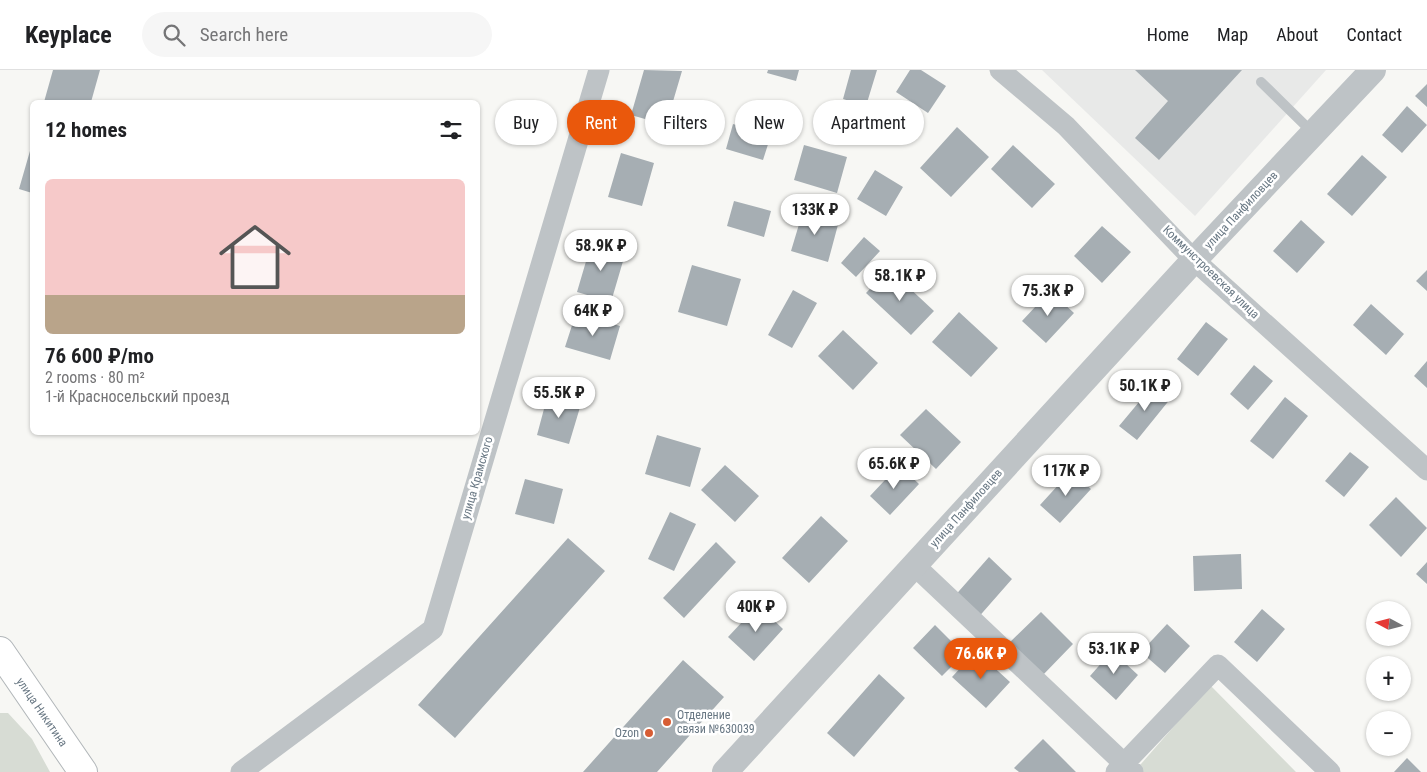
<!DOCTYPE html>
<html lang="en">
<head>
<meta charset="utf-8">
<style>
	:root { --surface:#fff; --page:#f6f6f6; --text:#202124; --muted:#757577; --line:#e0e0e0; --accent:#ea580c }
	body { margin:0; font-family:"Roboto Condensed",sans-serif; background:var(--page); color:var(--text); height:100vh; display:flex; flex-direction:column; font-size:19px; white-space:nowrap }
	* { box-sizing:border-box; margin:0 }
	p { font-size:16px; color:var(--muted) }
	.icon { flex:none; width:28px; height:28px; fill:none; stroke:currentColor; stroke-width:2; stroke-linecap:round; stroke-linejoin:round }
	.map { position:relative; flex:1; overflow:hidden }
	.sheet { position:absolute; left:30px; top:30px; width:450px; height:335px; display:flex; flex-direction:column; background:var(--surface); border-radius:8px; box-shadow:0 1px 4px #0004 }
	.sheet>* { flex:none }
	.hud { position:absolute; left:495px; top:30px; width:475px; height:45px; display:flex; gap:10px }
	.needle { width:32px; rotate:277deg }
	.controls { position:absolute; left:1366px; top:531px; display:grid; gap:10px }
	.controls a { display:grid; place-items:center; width:45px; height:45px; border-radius:50%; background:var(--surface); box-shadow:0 1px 4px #0004; font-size:25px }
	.price { position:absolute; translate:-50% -42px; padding:0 11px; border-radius:18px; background:#fff; color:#222; font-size:16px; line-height:32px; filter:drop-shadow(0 1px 2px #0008) }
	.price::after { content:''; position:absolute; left:50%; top:30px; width:15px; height:11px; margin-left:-8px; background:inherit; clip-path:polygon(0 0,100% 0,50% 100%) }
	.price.active { background:var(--accent); color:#fff }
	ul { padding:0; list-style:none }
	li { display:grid; align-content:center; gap:10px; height:265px; padding:0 15px }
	li span { display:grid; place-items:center; height:155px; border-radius:8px; color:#555 }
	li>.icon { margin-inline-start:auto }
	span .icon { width:90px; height:90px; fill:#fffc; stroke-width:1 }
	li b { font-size:21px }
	h2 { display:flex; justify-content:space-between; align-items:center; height:60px; padding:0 15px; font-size:21px }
	.chip { padding:0 18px; border-radius:22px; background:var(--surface); box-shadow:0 1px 4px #0004; font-size:18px; line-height:45px }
	.chip.active { background:var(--accent); color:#fff }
	header { display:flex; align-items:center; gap:30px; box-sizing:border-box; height:70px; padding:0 25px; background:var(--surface); border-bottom:1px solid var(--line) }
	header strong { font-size:24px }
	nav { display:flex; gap:28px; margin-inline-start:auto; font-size:18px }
	.search { width:350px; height:45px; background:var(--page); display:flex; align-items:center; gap:12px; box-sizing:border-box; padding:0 18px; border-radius:28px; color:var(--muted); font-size:19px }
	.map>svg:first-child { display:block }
</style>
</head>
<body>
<header>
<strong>Keyplace</strong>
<div class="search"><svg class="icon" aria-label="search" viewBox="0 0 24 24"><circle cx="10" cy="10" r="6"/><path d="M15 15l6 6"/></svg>Search here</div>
<nav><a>Home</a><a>Map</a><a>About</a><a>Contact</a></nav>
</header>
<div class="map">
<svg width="1427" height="702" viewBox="0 0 1427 702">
	<rect width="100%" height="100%" fill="#f7f7f4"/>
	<path fill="#e8e9e8" d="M1042,0H1326L1195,146Z"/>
	<path fill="#d7dcd4" d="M1210,615L1296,702H1134Z
		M0,643H8L32,669L50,702H0Z"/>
	<path fill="#a6aeb3" d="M53,0H100L91,32H44Z
		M644,0L682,1L666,55L631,45Z
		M768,0H799L796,11L767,3Z
		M851,0H877L866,36L843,29Z
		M910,0H921L946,16L928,43L896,22Z
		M1135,0H1242L1159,90L1135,68L1168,31Z
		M1427,14V37L1415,26Z
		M1407,36L1427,55L1402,83L1382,65Z
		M733,54L771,65L763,90L726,79Z
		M957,57L989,87L951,127L920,98Z
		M32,74V123L19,119Z
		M804,75L847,87L837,123L794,110Z
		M1013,75L1055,114L1032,138L991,99Z
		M621,83L654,93L642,136L608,127Z
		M1362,85L1387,107L1352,146L1327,124Z
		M875,100L903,117L886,146L857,129Z
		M734,131L771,141L764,167L727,156Z
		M803,141L839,151L828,192L791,181Z
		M1301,150L1325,172L1297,203L1273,181Z
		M1102,156L1131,182L1102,213L1074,186Z
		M864,167L880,181L856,207L841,193Z
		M592,171L626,181L611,232L577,222Z
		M692,195L741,209L727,256L678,242Z
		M889,199L934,241L911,265L866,223Z
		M1427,200V221L1416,211Z
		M793,220L817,233L792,278L768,265Z
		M1050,221L1074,243L1046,273L1022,251Z
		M1371,234L1404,264L1386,285L1353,255Z
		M959,242L998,278L971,307L932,272Z
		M576,243L620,256L610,290L565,277Z
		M1206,252L1228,269L1198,306L1177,289Z
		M843,260L878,293L853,320L818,286Z
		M1427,291V318L1414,306Z
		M1254,295L1273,311L1248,340L1230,324Z
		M1154,314L1171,328L1137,370L1119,356Z
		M548,324L581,334L569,374L537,365Z
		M1285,327L1308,346L1273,389L1250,371Z
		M926,339L961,372L936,399L900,365Z
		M657,365L701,378L690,417L645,404Z
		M1350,382L1369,397L1344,427L1325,411Z
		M725,395L759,426L735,452L701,420Z
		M899,395L919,414L890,445L870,426Z
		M1071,401L1091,419L1060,453L1040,435Z
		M525,409L563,419L554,454L515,444Z
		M1396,427L1427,458L1401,487L1369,455Z
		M670,442L696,454L674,501L648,489Z
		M821,446L848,471L809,513L782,488Z
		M568,468L605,501L455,668L418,635Z
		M716,472L736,492L684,548L663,528Z
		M1241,484L1242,519L1194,521L1193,486Z
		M989,487L1012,509L976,550L952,529Z
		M1427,492V514L1416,504Z
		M758,535L783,559L754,591L728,567Z
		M1262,539L1285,559L1257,592L1234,572Z
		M1041,542L1073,574L1041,607L1008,574Z
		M1167,554L1190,576L1165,603L1141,582Z
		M935,555L964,584L942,606L913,578Z
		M976,581L1010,612L986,638L952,607Z
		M1112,581L1138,605L1116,630L1090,606Z
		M683,590L724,627L657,702H583Z
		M879,604L905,628L854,687L827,663Z
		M1043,669L1076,702H1019L1014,698Z
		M1407,688L1421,702H1394Z"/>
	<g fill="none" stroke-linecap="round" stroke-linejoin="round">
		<g stroke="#b2b7ba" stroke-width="30">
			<g id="primary">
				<path id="s1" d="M0,581L83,702"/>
			</g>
		</g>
		<path stroke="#bec3c6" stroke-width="10" d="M1261,12L1313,63"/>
		<path stroke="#bec3c6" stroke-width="21" d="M1000,0L1066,56L1194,190L1427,400
			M914,495L1133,702
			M241,702L433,559L599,0
			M1116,702L1218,595L1330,702"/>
		<path stroke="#bec3c6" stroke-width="26" d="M725,702L1194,190L1373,0"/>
		<use href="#primary" stroke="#fff" stroke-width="28"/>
	</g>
	<g fill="#d75d34" stroke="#fff" stroke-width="2">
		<circle cx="667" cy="652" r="5"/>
		<circle cx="649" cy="663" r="5"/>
	</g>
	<g text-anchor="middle" stroke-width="5" stroke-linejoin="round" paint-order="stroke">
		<g font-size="12" fill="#687783" stroke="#fff">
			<text transform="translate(1241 140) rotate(-47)" y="4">улица Панфиловцев</text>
			<text transform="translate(1211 202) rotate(44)" y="4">Коммунстроевская улица</text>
			<text transform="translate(477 408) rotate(-74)" y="4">улица Крамского</text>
			<text transform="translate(966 438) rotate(-48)" y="4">улица Панфиловцев</text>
			<text dy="4" stroke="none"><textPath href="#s1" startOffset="74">улица Никитина</textPath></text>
		</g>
		<g font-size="12" fill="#687783" stroke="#fff" text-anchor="start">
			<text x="677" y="649">Отделение<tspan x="677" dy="14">связи №630039</tspan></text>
			<text x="639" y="667" text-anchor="end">Ozon</text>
		</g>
	</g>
</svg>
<div class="controls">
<a><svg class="needle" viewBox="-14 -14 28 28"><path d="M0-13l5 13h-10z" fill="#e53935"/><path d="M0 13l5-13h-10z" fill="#757577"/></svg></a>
<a>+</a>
<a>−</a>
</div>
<b class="price" style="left:815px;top:166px">133K ₽</b>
<b class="price" style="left:601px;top:202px">58.9K ₽</b>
<b class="price" style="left:900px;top:232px">58.1K ₽</b>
<b class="price" style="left:1048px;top:247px">75.3K ₽</b>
<b class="price" style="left:593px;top:267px">64K ₽</b>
<b class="price" style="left:1145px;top:342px">50.1K ₽</b>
<b class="price" style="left:559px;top:349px">55.5K ₽</b>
<b class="price" style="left:894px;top:420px">65.6K ₽</b>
<b class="price" style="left:1066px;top:427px">117K ₽</b>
<b class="price" style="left:756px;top:563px">40K ₽</b>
<b class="price" style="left:1114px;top:605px">53.1K ₽</b>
<b class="price active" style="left:981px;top:610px">76.6K ₽</b>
<div class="hud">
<a class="chip">Buy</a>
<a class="chip active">Rent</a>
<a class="chip">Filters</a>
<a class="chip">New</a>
<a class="chip">Apartment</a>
</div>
<section class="sheet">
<h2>12 homes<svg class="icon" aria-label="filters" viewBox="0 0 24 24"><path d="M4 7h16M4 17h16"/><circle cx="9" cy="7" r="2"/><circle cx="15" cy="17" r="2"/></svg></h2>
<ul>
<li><span style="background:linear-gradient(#f6c9c9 75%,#b9a48a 0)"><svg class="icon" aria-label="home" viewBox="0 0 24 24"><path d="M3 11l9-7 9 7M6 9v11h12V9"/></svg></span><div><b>76 600 ₽/mo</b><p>2 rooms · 80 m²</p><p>1-й Красносельский проезд</p></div></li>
</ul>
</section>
</div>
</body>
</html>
